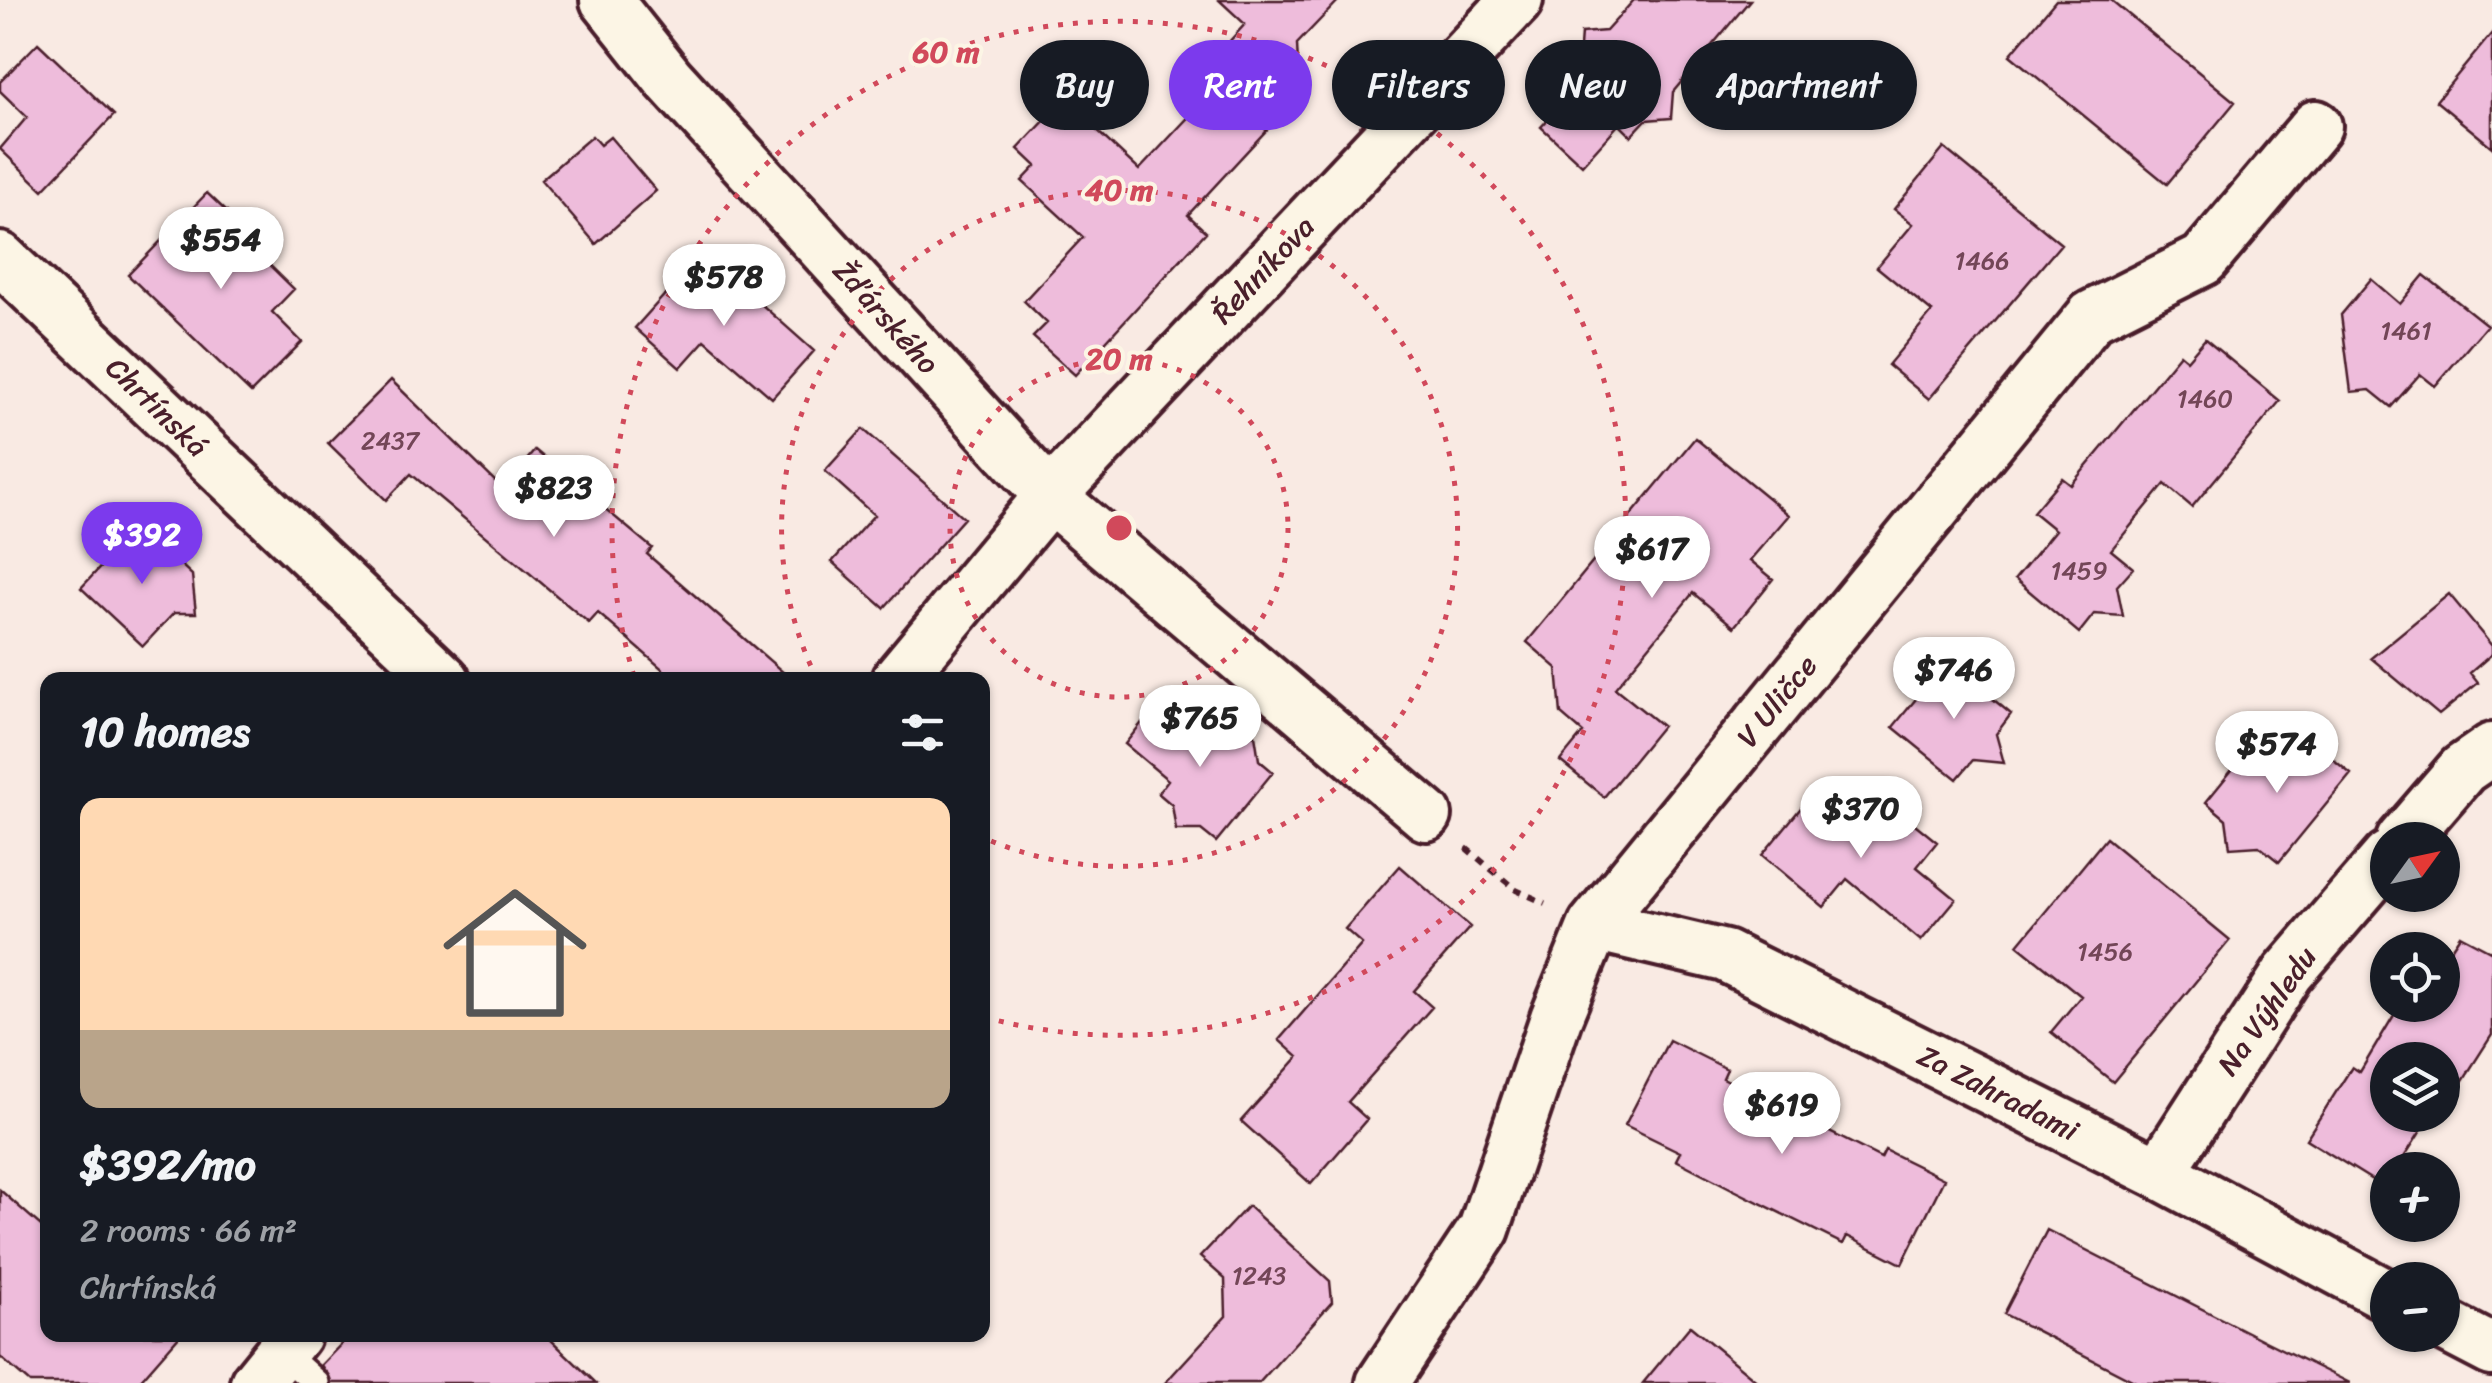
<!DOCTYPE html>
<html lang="en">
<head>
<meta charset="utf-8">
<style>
	:root { --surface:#171b24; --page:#242831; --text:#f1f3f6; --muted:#9ea1a6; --accent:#7c3aed }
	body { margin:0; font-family:Sriracha,sans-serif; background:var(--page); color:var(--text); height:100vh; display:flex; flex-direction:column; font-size:38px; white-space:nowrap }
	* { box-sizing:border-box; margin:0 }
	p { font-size:32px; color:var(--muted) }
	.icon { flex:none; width:55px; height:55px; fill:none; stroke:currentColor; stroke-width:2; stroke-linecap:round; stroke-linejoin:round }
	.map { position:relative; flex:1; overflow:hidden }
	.drawer { position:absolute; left:40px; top:672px; width:950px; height:670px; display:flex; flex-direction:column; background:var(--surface); border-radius:20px; box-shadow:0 2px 8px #0004 }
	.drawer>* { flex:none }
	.hud { position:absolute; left:1020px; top:40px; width:950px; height:90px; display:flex; gap:20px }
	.needle { width:65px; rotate:57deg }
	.tools { position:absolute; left:2370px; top:822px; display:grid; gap:20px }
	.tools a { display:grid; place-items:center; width:90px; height:90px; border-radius:50%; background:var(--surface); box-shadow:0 2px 8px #0004; font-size:50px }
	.price { position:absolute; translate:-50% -85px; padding:0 22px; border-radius:35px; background:#fff; color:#222; font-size:32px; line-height:65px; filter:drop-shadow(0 2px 5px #0008) }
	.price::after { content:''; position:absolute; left:50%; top:60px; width:30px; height:22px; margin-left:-15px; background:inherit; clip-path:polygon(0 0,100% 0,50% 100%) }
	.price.current { background:var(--accent); color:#fff }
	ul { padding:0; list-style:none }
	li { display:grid; align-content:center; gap:20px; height:530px; padding:0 40px }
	li span { display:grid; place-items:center; height:310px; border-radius:20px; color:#555 }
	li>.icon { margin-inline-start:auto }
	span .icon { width:180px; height:180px; fill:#fffc; stroke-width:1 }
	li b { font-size:42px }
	h2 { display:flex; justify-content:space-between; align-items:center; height:120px; padding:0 40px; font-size:42px }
	.chip { padding:0 35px; border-radius:45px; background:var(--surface); box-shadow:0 2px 8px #0004; font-size:35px; line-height:90px }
	.chip.current { background:var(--accent); color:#fff }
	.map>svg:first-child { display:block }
</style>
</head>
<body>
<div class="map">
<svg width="2492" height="1383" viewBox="0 0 2492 1383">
	<rect width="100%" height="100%" fill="#f9eae3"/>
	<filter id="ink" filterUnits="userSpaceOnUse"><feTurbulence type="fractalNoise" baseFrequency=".01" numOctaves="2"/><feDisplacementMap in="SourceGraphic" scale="20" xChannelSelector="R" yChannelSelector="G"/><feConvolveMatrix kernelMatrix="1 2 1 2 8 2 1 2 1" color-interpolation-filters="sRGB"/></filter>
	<g filter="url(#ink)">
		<path fill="#eebcdb" stroke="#4a1f2b" stroke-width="2.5" d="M1219,0H1339L1297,44L1299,85L1279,107H1288L1188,215L1206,232L1075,375L1033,337L1047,323L1024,301L1083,237L1022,181L1036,166L1018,149L1064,100L1139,170L1198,107H1230L1228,43L1245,24Z
			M1634,0H1750L1673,92L1671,118L1646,120L1631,136L1619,124L1582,165L1541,127L1580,85L1567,74L1579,60L1581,33L1606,31Z
			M2056,0H2111L2235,102L2167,184L2010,55Z
			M2492,33V147L2436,101Z
			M38,43L114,115L43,190L0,149L27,117L0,91V82Z
			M592,136L600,145L610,137L656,191L596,244L541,180Z
			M1944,148L2061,244L1929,399L1888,365L1932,312L1877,267L1913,224L1894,209Z
			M207,193L262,245L256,252L294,289L272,312L302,342L251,393L128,275Z
			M695,261L718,281L726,273L814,351L772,398L705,340L680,368L635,328Z
			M2424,275L2487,325L2435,386L2420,374L2391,407L2370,390L2351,392L2341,315L2371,279L2400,304Z
			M2205,339L2280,401L2192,507L2165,484L2111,550L2133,568L2117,586L2123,616L2094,614L2079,633L2015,579L2055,530L2033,512L2062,478L2071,485L2180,354L2187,360Z
			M391,380L503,489L535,450L652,548L647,554L792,680H675L598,613L589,623L411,474L386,500L328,443Z
			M863,429L964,518L884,608L832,562L874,515L825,471Z
			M1695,438L1789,515L1750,560L1773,579L1734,627L1693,593L1615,688L1662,726L1604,797L1560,761L1583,733L1561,714L1557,668L1527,642Z
			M139,526L192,575L196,613H174L143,646L81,588Z
			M2449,594L2492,646V654L2470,673L2478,683L2439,715L2371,658Z
			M1947,661L2011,714L1996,734L2004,763L1973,760L1957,779L1893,727Z
			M1159,701L1203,737L1214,724L1229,736L1255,735L1259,760L1273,772L1216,842L1201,830H1176L1172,805L1158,793L1168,780L1125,744Z
			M2300,732L2351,774L2279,862L2259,846L2230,848L2226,819L2206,802L2249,749L2271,766Z
			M1819,786L1874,832L1894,807L1937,842L1917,867L1956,899L1921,941L1847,879L1824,907L1762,855Z
			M2106,838L2230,940L2113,1082L2051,1032L2081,996L2018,945Z
			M1400,866L1470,927L1414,991L1432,1007L1348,1102L1367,1119L1311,1184L1241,1121L1298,1057L1279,1040L1362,944L1345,929Z
			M2460,935L2492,952V1035L2442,1113V1060H2388V1115H2431L2396,1170H2388L2385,1188L2306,1139L2352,1067L2360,1072L2400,1005H2442V962Z
			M1669,1040L1727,1069L1723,1078L1881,1158L1885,1150L1944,1179L1902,1264L1847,1236L1843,1244L1732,1189L1676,1160L1680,1152L1625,1125Z
			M0,1190L48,1232V1335H180L138,1383H30L0,1357Z
			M1248,1206L1330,1281L1332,1302L1259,1383H1165L1226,1316L1225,1279L1200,1257Z
			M2047,1230L2265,1341L2350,1383H2138L2004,1314Z
			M1690,1326L1759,1383H1643Z
			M350,1335H546L596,1383H332L321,1365Z"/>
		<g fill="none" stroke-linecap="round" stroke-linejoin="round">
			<g stroke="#4a1f2b" stroke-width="32">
				<path id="service" d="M275,1346L316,1383"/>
			</g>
			<g stroke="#4a1f2b" stroke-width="58">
				<path id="minor" d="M606,0L668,78L1050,496L1426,815
					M0,258L444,680
					M897,680L1050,496L1517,0
					M2402,840L2463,769L2492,749
					M1594,925L1725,956L2159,1173L2388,1296
					M2159,1173L2288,973L2388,857
					M2442,1324L2492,1350
					M256,1383L295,1335
					M1382,1383L1484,1229L1556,1018L1594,925L2092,316L2203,260L2316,126"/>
			</g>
			<path stroke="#4a1f2b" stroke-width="6" stroke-dasharray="8 8" stroke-linecap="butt" d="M1466,848L1516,890L1545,903"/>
			<use href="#service" stroke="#fcf5e5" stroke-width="25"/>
			<use href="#minor" stroke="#fcf5e5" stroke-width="50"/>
		</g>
	</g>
	<g fill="none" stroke="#d1495b" stroke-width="5" stroke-dasharray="5 10">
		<circle cx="1119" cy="528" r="169"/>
		<path d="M817 679A338 338 0 1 1 984 838"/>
		<path d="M634 676A507 507 0 1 1 984 1017"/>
	</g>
	<g text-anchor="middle" stroke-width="8" stroke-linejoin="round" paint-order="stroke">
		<g font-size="25" fill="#734657">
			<text x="1982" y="269">1466</text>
			<text x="2406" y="339">1461</text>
			<text x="2205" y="407">1460</text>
			<text x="390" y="449">2437</text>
			<text x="2079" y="579">1459</text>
			<text x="2105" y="960">1456</text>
			<text x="1259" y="1284">1243</text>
		</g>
		<g font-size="30" fill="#4a1f2b" stroke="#fcf5e5">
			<text transform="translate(1263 270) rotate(-47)" y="10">Řehníkova</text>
			<text transform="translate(886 317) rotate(48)" y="10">Žďárského</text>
			<text transform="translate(157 407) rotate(44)" y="10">Chrtínská</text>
			<text transform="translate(1777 701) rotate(-51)" y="10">V Uličce</text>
			<text transform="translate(2267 1011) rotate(-55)" y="10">Na Výhledu</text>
			<text transform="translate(1998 1093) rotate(27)" y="10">Za Zahradami</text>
		</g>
	</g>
	<circle cx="1119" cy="528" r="15" fill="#d1495b" stroke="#fcf5e5" stroke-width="5"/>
	<g font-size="30" text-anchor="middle" font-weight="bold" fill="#d1495b" stroke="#fcf5e5" stroke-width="8" stroke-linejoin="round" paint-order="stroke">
		<text x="946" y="62">60 m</text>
		<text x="1119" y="200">40 m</text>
		<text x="1119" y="369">20 m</text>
	</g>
</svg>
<div class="tools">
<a><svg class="needle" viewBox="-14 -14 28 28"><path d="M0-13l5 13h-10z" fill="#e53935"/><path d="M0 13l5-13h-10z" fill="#9ea1a6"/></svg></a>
<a><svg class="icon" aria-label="locate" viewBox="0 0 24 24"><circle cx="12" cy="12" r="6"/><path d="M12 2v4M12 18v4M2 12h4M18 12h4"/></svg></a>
<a><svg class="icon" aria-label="layers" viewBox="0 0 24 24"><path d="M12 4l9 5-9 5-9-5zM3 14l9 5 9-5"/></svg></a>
<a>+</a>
<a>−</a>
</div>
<b class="price" style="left:221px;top:292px">$554</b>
<b class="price" style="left:724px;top:329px">$578</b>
<b class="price" style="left:554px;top:540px">$823</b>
<b class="price current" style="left:142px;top:587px">$392</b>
<b class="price" style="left:1652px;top:601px">$617</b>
<b class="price" style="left:1954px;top:722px">$746</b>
<b class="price" style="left:1200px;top:770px">$765</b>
<b class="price" style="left:2277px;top:796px">$574</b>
<b class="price" style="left:1861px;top:861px">$370</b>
<b class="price" style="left:1782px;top:1157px">$619</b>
<div class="hud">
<a class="chip">Buy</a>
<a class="chip current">Rent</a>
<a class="chip">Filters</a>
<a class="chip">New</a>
<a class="chip">Apartment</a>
</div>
<section class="drawer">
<h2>10 homes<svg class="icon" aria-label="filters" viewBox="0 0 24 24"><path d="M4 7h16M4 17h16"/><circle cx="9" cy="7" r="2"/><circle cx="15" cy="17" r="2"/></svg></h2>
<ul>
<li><span style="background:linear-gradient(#ffd9b3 75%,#b9a48a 0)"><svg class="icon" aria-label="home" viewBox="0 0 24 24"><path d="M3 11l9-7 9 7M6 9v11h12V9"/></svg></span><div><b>$392/mo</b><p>2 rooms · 66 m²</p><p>Chrtínská</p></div></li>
</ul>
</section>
</div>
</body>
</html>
